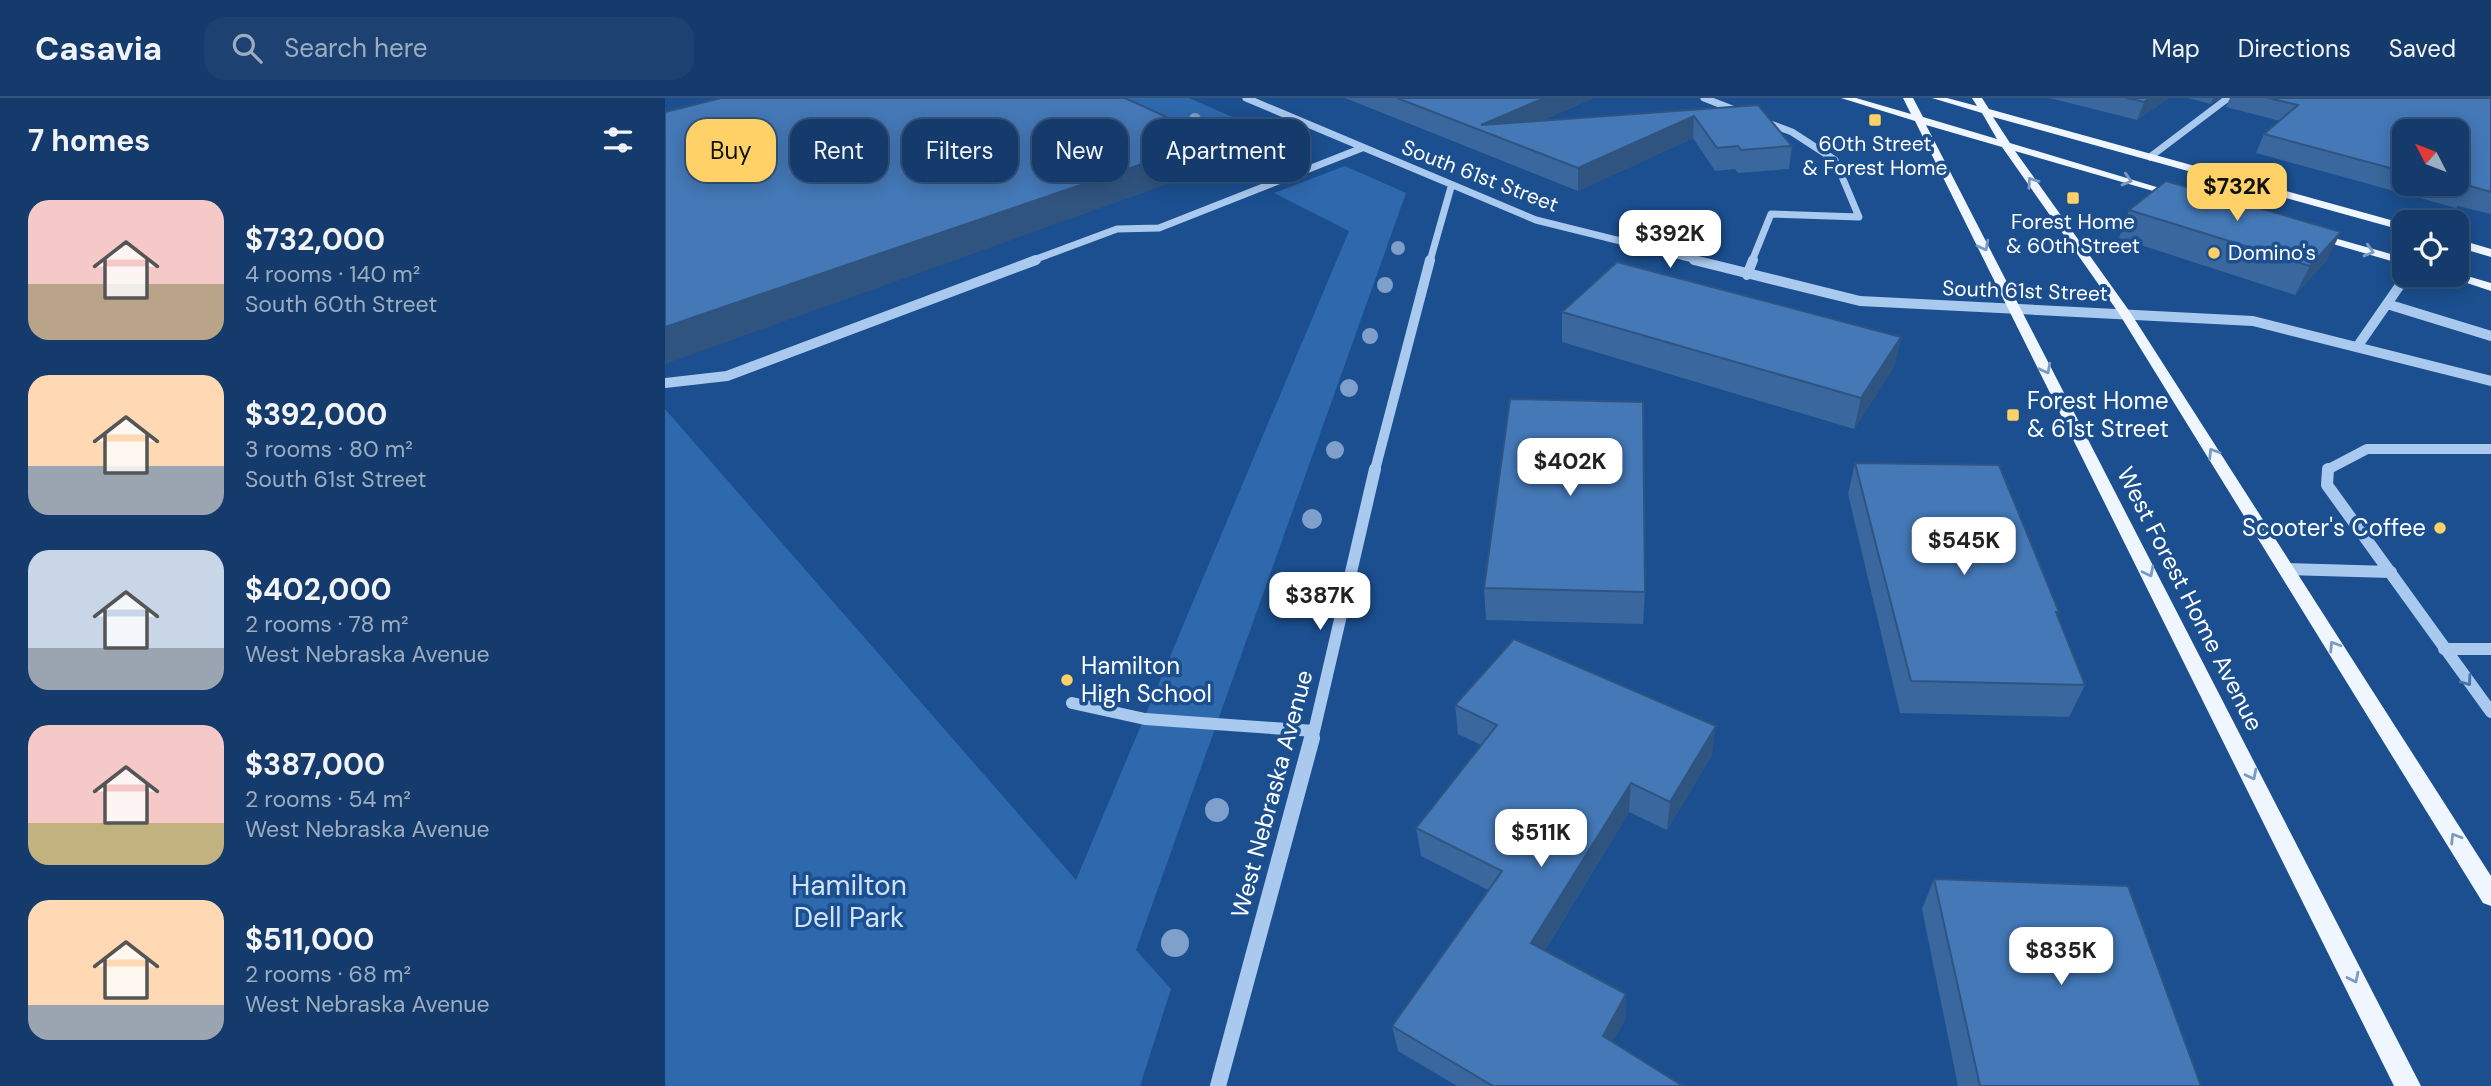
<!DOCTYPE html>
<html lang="en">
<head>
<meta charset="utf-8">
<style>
	:root { --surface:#143b6b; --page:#1d4271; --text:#f1f3f6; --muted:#9dadc1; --line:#33557e; --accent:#ffd166 }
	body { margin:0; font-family:"DM Sans",sans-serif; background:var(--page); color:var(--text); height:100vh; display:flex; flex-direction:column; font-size:26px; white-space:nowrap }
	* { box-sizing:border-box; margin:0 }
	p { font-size:23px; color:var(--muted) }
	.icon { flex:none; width:38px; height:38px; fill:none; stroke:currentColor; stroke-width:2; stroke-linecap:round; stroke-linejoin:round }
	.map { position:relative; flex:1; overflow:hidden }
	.side { display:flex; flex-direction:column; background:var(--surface); width:665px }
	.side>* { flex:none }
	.guide { position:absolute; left:21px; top:21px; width:665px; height:63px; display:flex; gap:14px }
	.needle { width:46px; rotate:312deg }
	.controls { position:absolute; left:1727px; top:21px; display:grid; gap:14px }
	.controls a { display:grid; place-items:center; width:77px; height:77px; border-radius:14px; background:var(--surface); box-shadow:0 4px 18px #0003,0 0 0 2px var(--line); font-size:35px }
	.price { position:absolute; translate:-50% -60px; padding:0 16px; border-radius:14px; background:#fff; color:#222; font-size:23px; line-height:46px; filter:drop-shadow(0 2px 4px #0008) }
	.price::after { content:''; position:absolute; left:50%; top:42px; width:21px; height:16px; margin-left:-10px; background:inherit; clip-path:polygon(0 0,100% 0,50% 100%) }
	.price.current { background:var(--accent); color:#111 }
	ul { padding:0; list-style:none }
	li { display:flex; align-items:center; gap:21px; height:175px; padding:0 28px }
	li span { display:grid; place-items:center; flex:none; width:196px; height:140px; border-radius:21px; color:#555 }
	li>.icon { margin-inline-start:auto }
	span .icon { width:84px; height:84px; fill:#fffc; stroke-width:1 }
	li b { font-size:30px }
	h2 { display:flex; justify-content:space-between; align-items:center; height:84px; padding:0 28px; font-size:30px }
	.chip { padding:0 24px; border-radius:21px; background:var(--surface); box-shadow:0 4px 18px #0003,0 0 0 2px var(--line); font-size:24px; line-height:63px }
	.chip.current { background:var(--accent); color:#111 }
	header { display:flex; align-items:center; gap:42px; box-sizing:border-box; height:98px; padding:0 35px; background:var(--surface); border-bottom:2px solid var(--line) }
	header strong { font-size:33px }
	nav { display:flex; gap:38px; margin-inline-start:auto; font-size:24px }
	.search { width:490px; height:63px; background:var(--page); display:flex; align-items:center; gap:18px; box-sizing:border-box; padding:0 24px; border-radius:21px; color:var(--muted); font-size:26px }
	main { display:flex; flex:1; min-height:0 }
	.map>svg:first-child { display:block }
</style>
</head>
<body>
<header>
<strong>Casavia</strong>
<div class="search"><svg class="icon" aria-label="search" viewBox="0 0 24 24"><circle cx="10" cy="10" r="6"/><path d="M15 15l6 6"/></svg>Search here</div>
<nav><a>Map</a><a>Directions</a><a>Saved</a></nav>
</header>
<main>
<section class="side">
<h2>7 homes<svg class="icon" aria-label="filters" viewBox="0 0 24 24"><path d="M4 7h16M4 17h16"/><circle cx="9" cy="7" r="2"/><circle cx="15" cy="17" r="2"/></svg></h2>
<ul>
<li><span style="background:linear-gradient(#f6c9c9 60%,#b9a48a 0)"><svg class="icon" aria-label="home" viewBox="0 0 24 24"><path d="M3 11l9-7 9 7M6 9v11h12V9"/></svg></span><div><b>$732,000</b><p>4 rooms · 140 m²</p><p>South 60th Street</p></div></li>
<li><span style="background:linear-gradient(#ffd9b3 65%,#9aa5b1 0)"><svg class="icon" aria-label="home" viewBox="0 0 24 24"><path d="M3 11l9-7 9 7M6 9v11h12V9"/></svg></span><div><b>$392,000</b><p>3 rooms · 80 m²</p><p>South 61st Street</p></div></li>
<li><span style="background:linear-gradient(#c9d6e8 70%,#9aa5b1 0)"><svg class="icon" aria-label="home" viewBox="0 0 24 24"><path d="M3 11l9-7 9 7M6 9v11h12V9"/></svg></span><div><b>$402,000</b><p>2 rooms · 78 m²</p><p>West Nebraska Avenue</p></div></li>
<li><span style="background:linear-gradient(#f6c9c9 70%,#c2b280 0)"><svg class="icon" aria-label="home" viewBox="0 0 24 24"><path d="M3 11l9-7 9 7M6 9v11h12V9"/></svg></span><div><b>$387,000</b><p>2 rooms · 54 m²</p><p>West Nebraska Avenue</p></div></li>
<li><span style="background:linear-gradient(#ffd9b3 75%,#9aa5b1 0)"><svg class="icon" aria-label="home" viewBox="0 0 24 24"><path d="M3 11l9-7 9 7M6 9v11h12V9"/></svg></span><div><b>$511,000</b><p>2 rooms · 68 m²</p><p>West Nebraska Avenue</p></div></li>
</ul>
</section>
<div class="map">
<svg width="1826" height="988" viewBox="0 0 1826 988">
	<rect width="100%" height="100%" fill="#1b4f8f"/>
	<path fill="#2e69ad" d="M416,0H524L648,54L578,77Z
		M680,68L741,95L471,852L506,891L475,988H0V311L411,782L684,133L609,95Z"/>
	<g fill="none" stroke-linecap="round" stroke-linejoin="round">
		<path stroke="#a9c9ee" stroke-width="7" d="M581,0L871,122L1036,163
			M1039,0L1075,14
			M1485,59L1563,0
			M366,163L452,131L494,130L697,50
			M765,163L786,89
			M1087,163L1106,116L1194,119L1170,62L1127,34L1095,22"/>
		<path stroke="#a9c9ee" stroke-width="10" d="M1029,162L1195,203L1588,223L1826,283
			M1082,177L1088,162
			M1722,206L1826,238
			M1692,249L1742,177
			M0,285L62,278L371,162
			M710,372L765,162
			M1662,372L1702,351H1826"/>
		<path stroke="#a9c9ee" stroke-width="12" d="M1663,371L1662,387L1826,614
			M1620,471L1726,474
			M1779,551H1826
			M407,605L480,621L649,633
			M647,642L710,371"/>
		<path stroke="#a9c9ee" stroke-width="16" d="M553,988L647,640"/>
		<path fill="#f0f6ff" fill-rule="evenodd" d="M1176,0H1191L1246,16L1238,0H1248L1258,19L1332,41L1317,15L1267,0H1282L1312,8L1307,0H1317L1324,11L1740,126V133L1328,19L1345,45L1518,97L1509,99L1350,53L1465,214L1826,778V808L1818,805L1453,214L1337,49L1261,27L1756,988H1729L1250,23Z
			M1648,134L1740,160V167L1644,139V135Z
			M1792,141L1826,151V159L1792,149Z
			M1792,175L1826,185V193L1778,177Z"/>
	</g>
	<g fill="#7ea0ca">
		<circle cx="530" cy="21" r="6"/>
		<circle cx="557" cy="39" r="6"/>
		<circle cx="593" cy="52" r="6"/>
		<circle cx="733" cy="150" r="7"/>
		<circle cx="720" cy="187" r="8"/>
		<circle cx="705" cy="238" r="8"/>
		<circle cx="684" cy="290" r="9"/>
		<circle cx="670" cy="352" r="9"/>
		<circle cx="647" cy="421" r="10"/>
		<circle cx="620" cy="508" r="10"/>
		<circle cx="552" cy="712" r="12"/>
		<circle cx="510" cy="845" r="14"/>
	</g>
	<path fill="#3a679d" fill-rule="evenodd" d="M680,0H928L878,22L1093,7L1127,48L1124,71L1073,75L1070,71L1050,73L1028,40L913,93Z
		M1384,0H1504L1472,22Z
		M1523,0H1555L1546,6Z
		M1565,0H1826V116L1793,108L1791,110L1591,55L1599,36L1615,23L1561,9ZM1740,33L1792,86H1740Z
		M1464,112L1662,162L1630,197L1454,140Z
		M897,214L1236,239L1229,269L1189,331L897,244Z
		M1190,365L1394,514L1392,517L1420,587L1404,619L1235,615L1183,396Z
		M819,490L980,494L978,526L821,522Z
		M790,607L1047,657L1002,732L964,714L880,852L961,896L960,922L947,944L1018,988H792L733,953L727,928L823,792L756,758L751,730L816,647L793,636Z
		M1269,781L1536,988H1293L1257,811Z"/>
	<path fill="#305480" d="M879,0H928L836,40L816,27Z
		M1485,0H1504L1472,22L1479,4Z
		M1548,0H1555L1546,6Z
		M1029,18L1028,40L913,93V70Z
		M550,41L556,67L0,266V229Z
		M1676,134L1662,162L1630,197L1645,168Z
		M1236,239L1229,269L1189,331L1196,300Z
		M1051,628L1047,657L1002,732L1005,704Z
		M966,685L964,714L868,871L866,845Z
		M961,896L960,922L937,963L938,938Z"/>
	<path fill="#4478b7" stroke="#305480" stroke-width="2" d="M56,0H460L550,41L0,229V14Z
		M732,0H879L816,27L1093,7L1127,48L1076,52L1073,48L1052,50L1029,18L913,70Z
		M1462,0H1485L1479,4Z
		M1603,0H1826V94L1805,88L1803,91L1784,86H1792V33H1740V74L1599,36L1633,7Z
		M1501,83L1676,134L1645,168L1464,112Z
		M952,164L1236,239L1196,300L897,214Z
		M845,301L978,304L980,494L819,490Z
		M1190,365L1334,367L1394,514H1391L1420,587L1246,583Z
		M849,541L1051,628L1005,704L966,685L866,845L961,896L938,938L1018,988H828L727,928L837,773L751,730L832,627L790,607Z
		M1269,781L1463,788L1536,988H1315Z"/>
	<defs><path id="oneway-chevron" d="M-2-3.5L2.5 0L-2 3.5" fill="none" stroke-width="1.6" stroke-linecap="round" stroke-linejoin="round" transform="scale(1.75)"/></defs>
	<g stroke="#7b9ac1">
		<use href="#oneway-chevron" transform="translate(1462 82) rotate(16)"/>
		<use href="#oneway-chevron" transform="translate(1367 84) rotate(-125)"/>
		<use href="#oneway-chevron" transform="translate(1319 148) rotate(63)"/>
		<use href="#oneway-chevron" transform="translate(1704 153) rotate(16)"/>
		<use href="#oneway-chevron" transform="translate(1381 271) rotate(63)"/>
		<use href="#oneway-chevron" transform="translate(1548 355) rotate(-122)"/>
		<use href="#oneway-chevron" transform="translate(1484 474) rotate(63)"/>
		<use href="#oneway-chevron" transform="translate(1669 548) rotate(-122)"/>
		<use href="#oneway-chevron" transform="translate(1587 677) rotate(63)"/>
		<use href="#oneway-chevron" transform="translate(1790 740) rotate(-122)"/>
		<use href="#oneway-chevron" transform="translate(1689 880) rotate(64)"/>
	</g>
	<use stroke="#4674ac" href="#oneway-chevron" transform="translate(1802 583) rotate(54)"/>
	<g fill="#ffd166" stroke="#1b4f8f" stroke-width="2.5">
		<rect x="1203" y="15" width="14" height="14" rx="3.5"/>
		<rect x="1401" y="93" width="14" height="14" rx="3.5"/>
		<circle cx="1549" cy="155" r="7"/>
		<rect x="1341" y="310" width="14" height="14" rx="3.5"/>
		<circle cx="1775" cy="430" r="7"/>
		<circle cx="402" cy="582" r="7"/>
	</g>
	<g text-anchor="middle" stroke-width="7" stroke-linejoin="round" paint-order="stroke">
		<g font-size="21" fill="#fff" stroke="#1b4f8f">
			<text x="1210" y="53">60th Street<tspan x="1210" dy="24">&amp; Forest Home</tspan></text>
			<text x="1408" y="131">Forest Home<tspan x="1408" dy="24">&amp; 60th Street</tspan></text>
			<text x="1563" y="162" text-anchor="start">Domino's</text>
		</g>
		<g font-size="21" fill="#fff" stroke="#1b4f8f">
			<text transform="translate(815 78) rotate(21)" y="7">South 61st Street</text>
			<text transform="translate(1360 193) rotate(2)" y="7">South 61st Street</text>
		</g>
		<g font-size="24" fill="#fff" stroke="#1b4f8f" text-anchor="start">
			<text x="1362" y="311">Forest Home<tspan x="1362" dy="28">&amp; 61st Street</tspan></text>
			<text x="1761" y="438" text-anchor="end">Scooter's Coffee</text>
			<text x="416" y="576">Hamilton<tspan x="416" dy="28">High School</tspan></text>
		</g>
		<g font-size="24" fill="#fff" stroke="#1b4f8f">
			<text transform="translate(1525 501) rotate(63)" y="8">West Forest Home Avenue</text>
			<text transform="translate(607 696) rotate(-75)" y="8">West Nebraska Avenue</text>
		</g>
		<g font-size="28" fill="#cfe3fa" stroke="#1b4f8f">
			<text x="184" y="797">Hamilton<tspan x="184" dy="32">Dell Park</tspan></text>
		</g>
	</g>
</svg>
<div class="controls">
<a><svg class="needle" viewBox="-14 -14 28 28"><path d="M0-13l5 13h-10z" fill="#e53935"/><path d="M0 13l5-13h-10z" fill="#9dadc1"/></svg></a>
<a><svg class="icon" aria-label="locate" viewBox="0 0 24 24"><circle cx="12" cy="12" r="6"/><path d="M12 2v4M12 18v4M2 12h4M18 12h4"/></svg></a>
</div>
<b class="price current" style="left:1572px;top:125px">$732K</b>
<b class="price" style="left:1005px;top:172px">$392K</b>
<b class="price" style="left:905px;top:400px">$402K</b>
<b class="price" style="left:1299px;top:479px">$545K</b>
<b class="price" style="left:655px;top:534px">$387K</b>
<b class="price" style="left:876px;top:771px">$511K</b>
<b class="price" style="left:1396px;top:889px">$835K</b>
<div class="guide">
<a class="chip current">Buy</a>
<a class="chip">Rent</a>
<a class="chip">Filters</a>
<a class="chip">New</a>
<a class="chip">Apartment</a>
</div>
</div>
</main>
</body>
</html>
